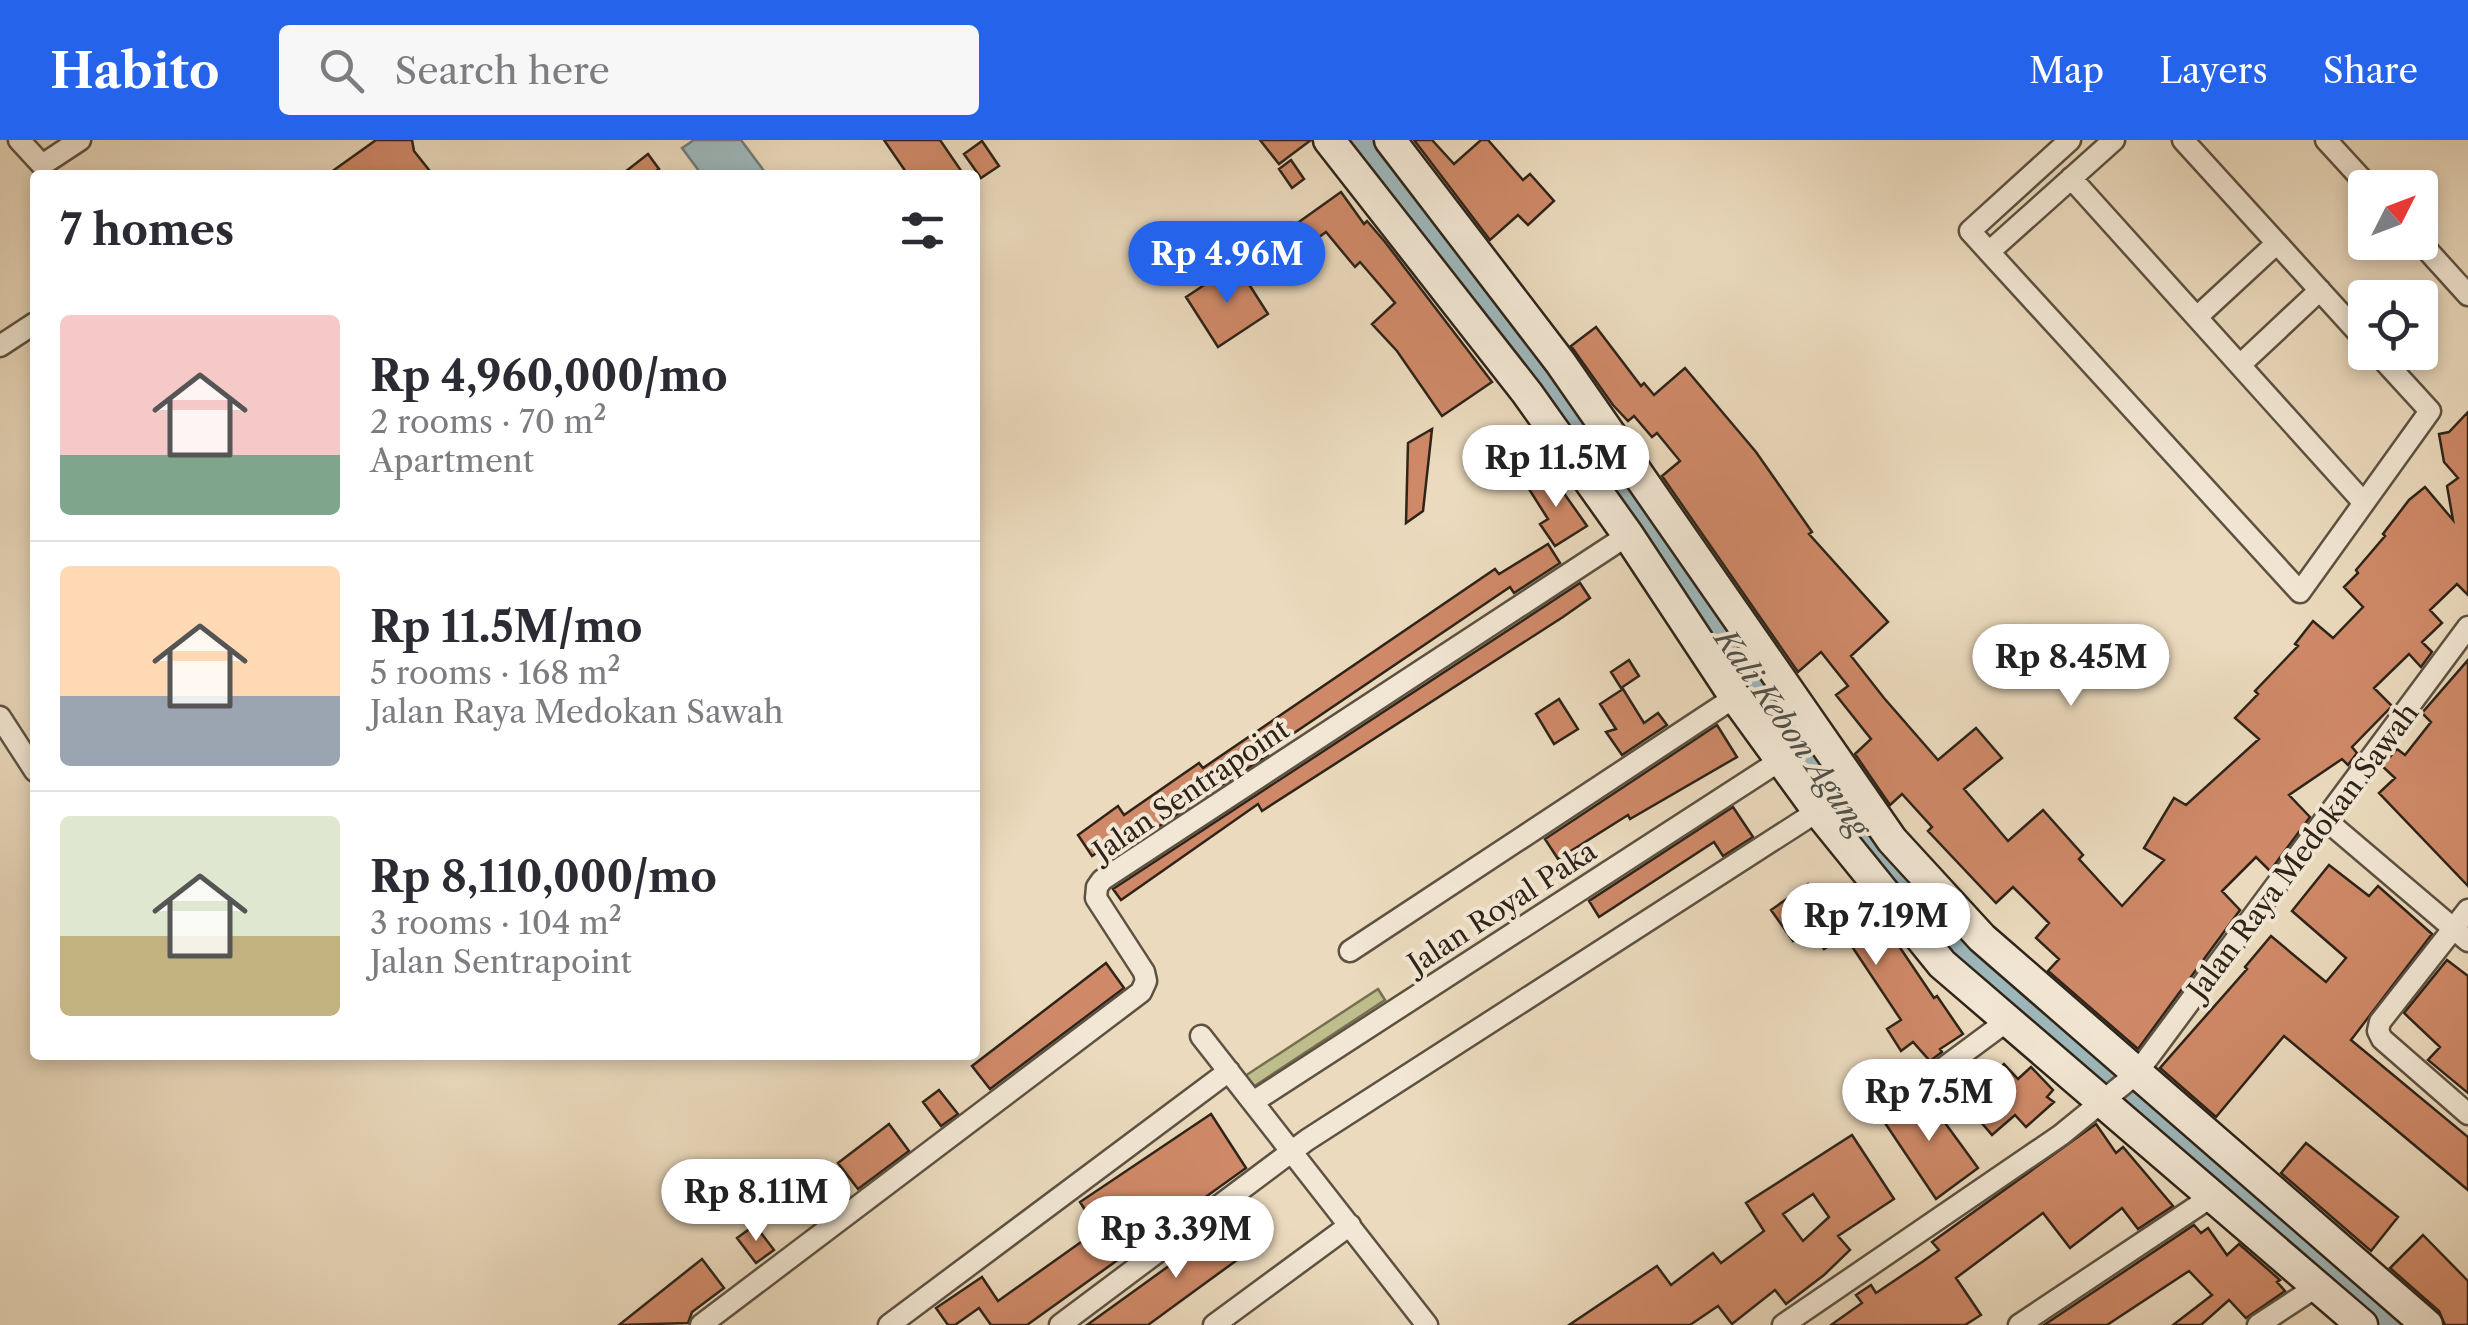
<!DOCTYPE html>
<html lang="en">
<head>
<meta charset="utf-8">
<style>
	:root { --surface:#fff; --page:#f7f7f7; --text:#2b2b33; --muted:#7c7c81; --line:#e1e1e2; --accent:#2563eb }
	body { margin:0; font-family:"Libre Caslon Text",serif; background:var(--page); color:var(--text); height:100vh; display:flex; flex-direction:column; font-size:38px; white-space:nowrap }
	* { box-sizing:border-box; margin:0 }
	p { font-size:32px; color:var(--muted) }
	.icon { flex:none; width:55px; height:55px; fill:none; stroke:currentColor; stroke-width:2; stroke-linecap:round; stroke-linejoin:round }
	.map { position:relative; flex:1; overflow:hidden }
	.details { position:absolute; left:30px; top:30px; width:950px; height:890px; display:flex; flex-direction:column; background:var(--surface); border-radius:10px; box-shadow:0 5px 15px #0003 }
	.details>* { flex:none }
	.needle { width:65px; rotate:48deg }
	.fabs { position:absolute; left:2348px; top:30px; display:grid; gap:20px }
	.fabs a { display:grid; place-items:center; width:90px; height:90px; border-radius:10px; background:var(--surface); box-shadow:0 5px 15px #0003; font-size:50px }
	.price { position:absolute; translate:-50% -85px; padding:0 22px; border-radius:35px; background:#fff; color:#222; font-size:32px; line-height:65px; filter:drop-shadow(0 2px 5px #0008) }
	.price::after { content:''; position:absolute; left:50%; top:60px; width:30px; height:22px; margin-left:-15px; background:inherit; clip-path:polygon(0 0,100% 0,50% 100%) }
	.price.current { background:var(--accent); color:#fff }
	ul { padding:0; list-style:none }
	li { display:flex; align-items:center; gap:30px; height:250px; padding:0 30px }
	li+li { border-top:2px solid var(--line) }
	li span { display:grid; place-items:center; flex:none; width:280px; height:200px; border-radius:10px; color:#555 }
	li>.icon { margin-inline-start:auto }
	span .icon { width:120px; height:120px; fill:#fffc; stroke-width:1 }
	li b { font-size:42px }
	h2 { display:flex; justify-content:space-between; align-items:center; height:120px; padding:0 30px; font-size:42px }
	header { display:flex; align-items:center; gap:60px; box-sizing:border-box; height:140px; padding:0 50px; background:var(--accent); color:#fff }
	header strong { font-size:48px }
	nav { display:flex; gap:55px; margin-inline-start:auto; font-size:35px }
	.search { width:700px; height:90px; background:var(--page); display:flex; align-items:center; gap:25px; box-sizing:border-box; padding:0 35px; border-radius:10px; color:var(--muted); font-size:38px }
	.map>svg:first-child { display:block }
</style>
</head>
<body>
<header>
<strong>Habito</strong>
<div class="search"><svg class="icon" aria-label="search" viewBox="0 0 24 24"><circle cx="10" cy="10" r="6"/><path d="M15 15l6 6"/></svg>Search here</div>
<nav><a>Map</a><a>Layers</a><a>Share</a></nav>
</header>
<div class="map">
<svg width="2468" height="1185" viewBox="0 0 2468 1185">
	<rect width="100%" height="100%" fill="#ebdabd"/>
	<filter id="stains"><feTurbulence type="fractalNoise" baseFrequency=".002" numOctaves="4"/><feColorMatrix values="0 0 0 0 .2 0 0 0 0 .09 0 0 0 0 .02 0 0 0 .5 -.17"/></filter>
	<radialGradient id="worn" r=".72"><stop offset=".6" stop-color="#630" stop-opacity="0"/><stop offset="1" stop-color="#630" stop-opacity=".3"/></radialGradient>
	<path fill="#bebd8c" stroke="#767052" stroke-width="2.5" d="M1378,849L1385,860L1253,947L1245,936Z"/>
	<path fill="#9eb8bc" stroke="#717d7b" stroke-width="2.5" d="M694,0H741L767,35H702L682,8Z"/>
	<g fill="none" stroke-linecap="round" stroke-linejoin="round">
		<path stroke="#9eb8bc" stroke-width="35" d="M1364,0L1531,218L1863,696L1949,794L2099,934L2398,1185"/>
	</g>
	<path fill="#cf8968" stroke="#2e2419" stroke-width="2.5" fill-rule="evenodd" d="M376,0H412L414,11L433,35H327Z
		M884,0H940L964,35H908Z
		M1260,0H1311L1279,24Z
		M1414,0H1432L1454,24L1481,0H1488L1523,40L1530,34L1554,61L1528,85L1518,75L1490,100Z
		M982,1L999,26L981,38L964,14Z
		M648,14L659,29L650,35H621Z
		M1291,20L1304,39L1292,48L1279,29Z
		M1341,52L1364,84L1367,81L1385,102L1492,242L1442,276L1397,211L1372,184L1395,163L1385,151L1360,122L1355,127L1326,92L1303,109L1289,89Z
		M1236,124L1268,174L1218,207L1186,157Z
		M1596,187L1641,246L1644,243L1654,255L1685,228L1756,312L1812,392L1809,394L1888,482L1851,516L1884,558L1938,620L1976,588L2002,618L1964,649L2008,701L2043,670L2083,715L2079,719L2122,766L2164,720L2144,708L2174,658L2186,665L2259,599L2235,578L2258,554L2255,551L2298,506L2295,504L2313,481L2333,498L2363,467L2344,447L2358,433L2356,430L2385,396L2383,394L2409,360L2425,347L2453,380L2447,346L2458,338L2444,322L2439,294L2449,292L2468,272V455L2457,444L2430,470L2442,483L2422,502L2432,512L2421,527L2409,514L2374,548L2392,566L2352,607L2357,613L2348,625L2342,619L2289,655L2310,677L2270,731L2256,717L2222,751L2240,770L2138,909L2048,831L2059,819L2036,798L2049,783L2013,747L1996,763L1928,691L1932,687L1902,654L1890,665L1855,614L1871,599L1836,555L1848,546L1821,512L1798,532L1662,336L1680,321L1657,293L1652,297L1634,276L1628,281L1613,265L1571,206Z
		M1432,289L1423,371L1406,383L1408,303Z
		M1549,332L1587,386L1555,406L1540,384L1548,379L1527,346Z
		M1548,404L1560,423L1514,453L1510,447L1266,612L1268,615L1144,696L1136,686L1092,716L1078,695L1118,666L1124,675L1199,623L1203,628L1495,429L1499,434Z
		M1580,443L1590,458L1563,477L1262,671L1258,664L1121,760L1113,749Z
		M1629,520L1639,536L1621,548L1611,532Z
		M2468,520V746L2379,653L2395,638L2382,626L2397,609L2405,615L2431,582L2422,573Z
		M1623,549L1644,583L1658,573L1667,585L1622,615L1606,592L1616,589L1600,564Z
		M1559,559L1578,589L1554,604L1536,574Z
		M1717,585L1737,617L1630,679L1628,675L1558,719L1545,699Z
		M1733,667L1753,697L1723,716L1714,702L1599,777L1589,761Z
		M2329,725L2369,756L2378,746L2432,794L2351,900L2468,997V1050L2284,896L2216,977L2160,928L2247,829L2245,827L2271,796L2326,842L2346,818L2292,771Z
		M1808,744L1832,779L1861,760L1877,784L1882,781L1934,858L1937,856L1963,894L1940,909L1942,912L1930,921L1913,902L1901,911L1887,889L1901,880L1845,796L1824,809L1810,789L1793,801L1771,770Z
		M2447,820L2468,836V953L2428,920L2440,907L2404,873Z
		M1106,823L1124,848L990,949L972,926Z
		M2004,924L2018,939L2031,927L2053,950L2047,957L2054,962L2026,987L2015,975L1992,995L1963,961Z
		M939,950L958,974L941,986L923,962Z
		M1921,950L1978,1028L1936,1059L1881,977Z
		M1211,974L1246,1028L1027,1185H991L979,1168L955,1185H948L936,1168L982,1137L998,1161L1098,1090L1080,1062Z
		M889,984L909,1011L858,1049L838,1023Z
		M2096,984L2116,1013L2123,1007L2173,1066L2138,1089L2122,1068L2070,1108L2043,1073L1956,1138L1981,1175L1965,1185H1831L1862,1163L1856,1155L1871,1145L1876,1153L1922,1122L1939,1110L1932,1102Z
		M1852,995L1894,1059L1838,1096L1850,1110L1824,1135L1786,1164L1775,1150L1732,1184L1718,1166L1690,1185H1569L1657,1126L1671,1145L1713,1113L1721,1123L1764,1091L1746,1063ZM1813,1054L1829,1077L1803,1101L1783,1074Z
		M2306,1003L2398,1077L2371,1111L2281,1033Z
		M1227,1084L1248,1112L1189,1155L1148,1185H1087Z
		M755,1085L774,1110L756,1123L737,1098Z
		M2194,1085L2201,1093L2208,1088L2227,1115L2239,1104L2280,1140L2277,1142L2285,1151L2246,1178L2229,1160L2201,1185H2173L2212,1155L2189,1131L2107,1185H2044Z
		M2423,1095L2468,1141V1185H2445L2439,1171L2390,1128Z
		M702,1119L724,1148L692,1172L688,1183L619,1185Z"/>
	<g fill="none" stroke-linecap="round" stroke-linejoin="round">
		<g stroke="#5d5242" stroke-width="25">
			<path id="street" d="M19,0L42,25L80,0
				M2070,0L1970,91L1989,112L2114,0
				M2183,0L2365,200
				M2326,0L2370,48
				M2071,38L2364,363
				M2420,102L2468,155
				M1989,112L2300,452L2430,271L2376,212
				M2197,177L2277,103
				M0,206L35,183
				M2240,225L2320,150
				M0,577L35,631
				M2327,681L2468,801
				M2468,770L2380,882L2378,891L2382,899L2468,974
				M1350,811L1735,557
				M1201,896L1427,1185
				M1930,938L2007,881
				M1253,962L1781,620
				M701,1185L1141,852L1146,841L1144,832L1096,758L1097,747L1102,740L1628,395
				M889,1185L1229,931
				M1060,1185L1307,1000L1818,671
				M1214,1185L1350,1085
				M1783,1185L2061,995L2136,934L2468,487
				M2019,1185L2211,1057
				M2258,1185L2316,1147"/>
		</g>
		<g stroke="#2e2419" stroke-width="35">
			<path id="secondary" d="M1329,0L1527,253L1628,395L1735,557L1818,671L1942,824L2362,1185
				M1390,0L1560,222L1892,700L1982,798L2427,1185"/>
		</g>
		<use href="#street" stroke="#f2e7d4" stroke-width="20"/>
		<use href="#secondary" stroke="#f2e7d4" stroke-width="30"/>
	</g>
	<g text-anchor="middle" stroke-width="8" stroke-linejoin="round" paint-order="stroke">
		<g font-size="28" fill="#2e2419" stroke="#f2e7d4">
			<text transform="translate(1191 650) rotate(-34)" y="10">Jalan Sentrapoint</text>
			<text transform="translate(2303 711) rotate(-53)" y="10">Jalan Raya Medokan Sawah</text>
			<text transform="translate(1502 767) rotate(-33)" y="10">Jalan Royal Paka</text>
		</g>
		<g font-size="30" font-style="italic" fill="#50504a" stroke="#f2e7d4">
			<text transform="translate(1792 593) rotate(55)" y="10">Kali Kebon Agung</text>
		</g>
	</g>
	<rect width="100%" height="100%" filter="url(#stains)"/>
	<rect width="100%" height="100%" fill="url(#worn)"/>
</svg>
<div class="fabs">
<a><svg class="needle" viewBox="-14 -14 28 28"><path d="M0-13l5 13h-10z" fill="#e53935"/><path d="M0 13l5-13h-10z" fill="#7c7c81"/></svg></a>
<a><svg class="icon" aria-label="locate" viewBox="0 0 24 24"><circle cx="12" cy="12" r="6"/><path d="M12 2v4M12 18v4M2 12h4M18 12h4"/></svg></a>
</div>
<b class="price current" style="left:1227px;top:166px">Rp 4.96M</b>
<b class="price" style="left:1556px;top:370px">Rp 11.5M</b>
<b class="price" style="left:2071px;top:569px">Rp 8.45M</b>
<b class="price" style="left:1876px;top:828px">Rp 7.19M</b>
<b class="price" style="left:1929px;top:1004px">Rp 7.5M</b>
<b class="price" style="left:756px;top:1104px">Rp 8.11M</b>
<b class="price" style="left:1176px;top:1141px">Rp 3.39M</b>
<section class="details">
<h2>7 homes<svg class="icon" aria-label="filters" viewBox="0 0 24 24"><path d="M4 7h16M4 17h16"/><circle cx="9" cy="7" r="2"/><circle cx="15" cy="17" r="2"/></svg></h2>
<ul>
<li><span style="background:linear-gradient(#f6c9c9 70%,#7fa58c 0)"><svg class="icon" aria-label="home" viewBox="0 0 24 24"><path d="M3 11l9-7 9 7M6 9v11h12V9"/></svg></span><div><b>Rp 4,960,000/mo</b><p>2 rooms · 70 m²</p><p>Apartment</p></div></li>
<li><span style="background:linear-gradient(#ffd9b3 65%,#9aa5b1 0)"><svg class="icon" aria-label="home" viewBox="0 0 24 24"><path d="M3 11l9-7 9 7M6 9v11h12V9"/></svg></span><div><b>Rp 11.5M/mo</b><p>5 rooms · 168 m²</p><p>Jalan Raya Medokan Sawah</p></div></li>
<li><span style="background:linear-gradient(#dfe7d0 60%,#c2b280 0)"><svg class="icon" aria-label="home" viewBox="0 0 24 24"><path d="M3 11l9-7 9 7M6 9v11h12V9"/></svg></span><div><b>Rp 8,110,000/mo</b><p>3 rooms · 104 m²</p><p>Jalan Sentrapoint</p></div></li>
</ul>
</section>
</div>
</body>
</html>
